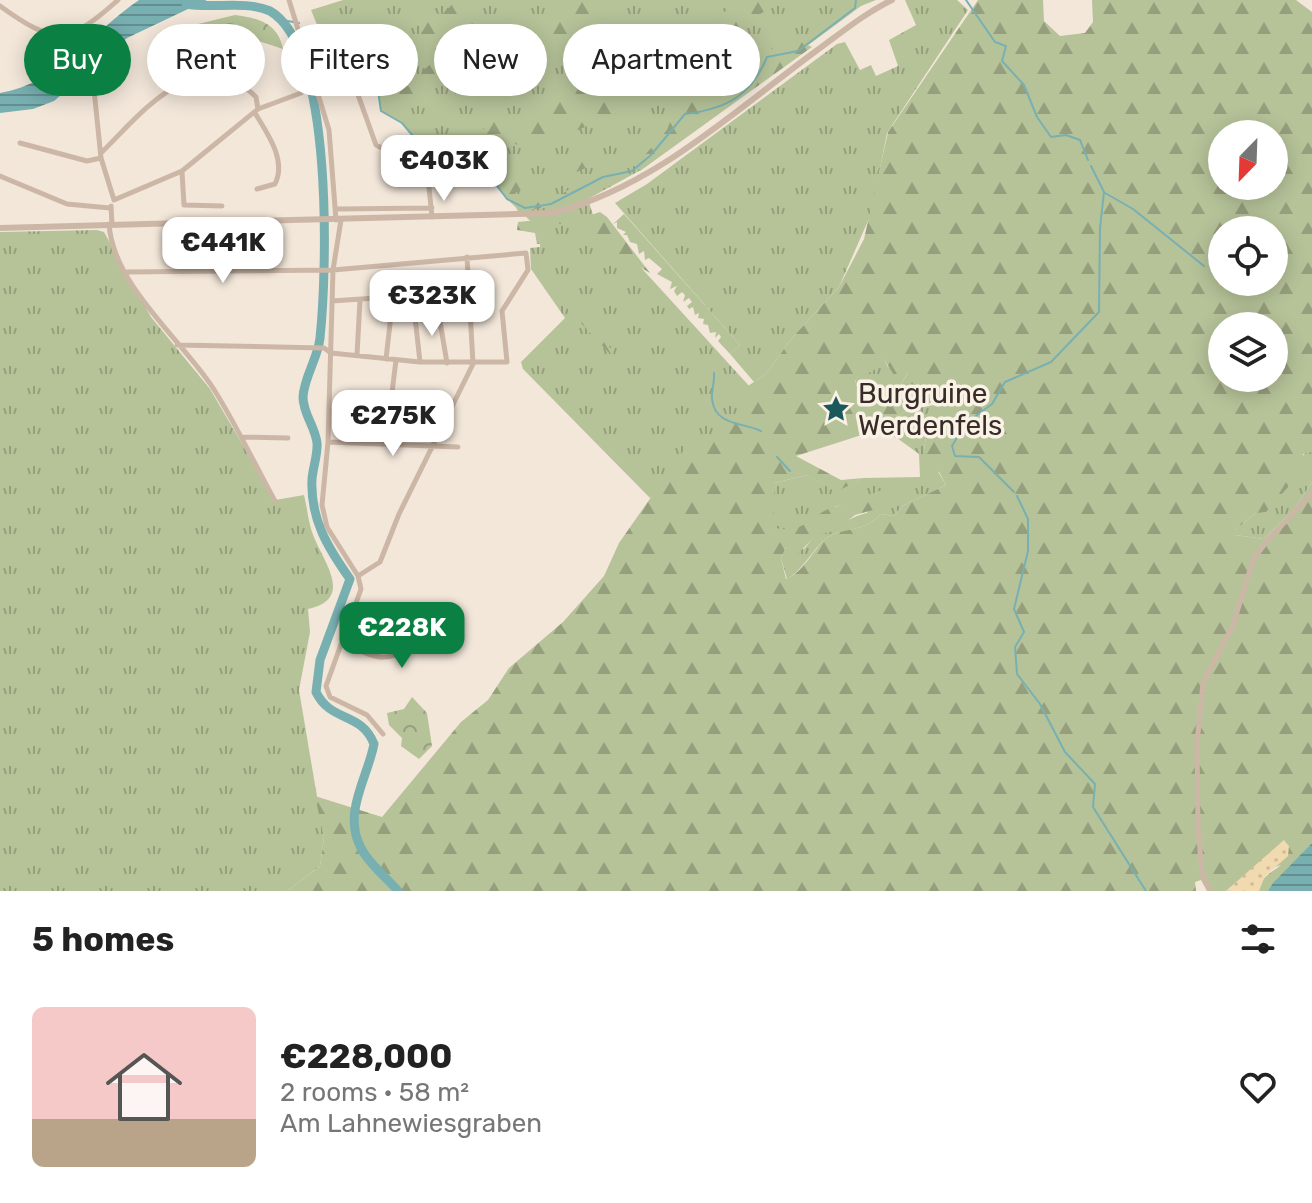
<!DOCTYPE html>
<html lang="en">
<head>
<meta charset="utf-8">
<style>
	:root { --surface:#fff; --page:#f2f2f2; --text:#222; --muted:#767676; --line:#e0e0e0; --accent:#0b8043 }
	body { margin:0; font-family:Rubik,sans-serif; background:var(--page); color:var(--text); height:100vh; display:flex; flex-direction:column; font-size:30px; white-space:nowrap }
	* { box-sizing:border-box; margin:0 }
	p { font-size:26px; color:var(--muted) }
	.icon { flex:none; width:44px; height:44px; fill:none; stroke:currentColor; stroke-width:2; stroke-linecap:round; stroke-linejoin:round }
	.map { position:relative; height:891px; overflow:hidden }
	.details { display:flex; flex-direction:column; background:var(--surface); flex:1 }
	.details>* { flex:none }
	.guide { position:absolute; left:24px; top:24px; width:800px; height:72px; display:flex; gap:16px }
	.needle { width:52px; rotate:203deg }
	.controls { position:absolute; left:1208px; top:120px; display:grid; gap:16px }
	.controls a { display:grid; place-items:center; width:80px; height:80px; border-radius:50%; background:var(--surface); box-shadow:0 4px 20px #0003; font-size:40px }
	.price { position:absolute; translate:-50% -68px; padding:0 18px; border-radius:16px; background:#fff; color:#222; font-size:26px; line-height:52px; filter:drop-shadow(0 2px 4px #0008) }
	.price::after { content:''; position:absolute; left:50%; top:48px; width:24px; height:18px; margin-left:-12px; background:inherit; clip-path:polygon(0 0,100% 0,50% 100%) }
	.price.current { background:var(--accent); color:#fff }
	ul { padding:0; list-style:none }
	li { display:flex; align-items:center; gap:24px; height:200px; padding:0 32px }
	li+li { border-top:2px solid var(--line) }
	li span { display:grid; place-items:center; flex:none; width:224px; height:160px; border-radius:12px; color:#555 }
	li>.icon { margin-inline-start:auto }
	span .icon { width:96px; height:96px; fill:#fffc; stroke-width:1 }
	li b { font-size:34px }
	h2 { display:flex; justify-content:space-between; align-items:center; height:96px; padding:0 32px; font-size:34px }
	.chip { padding:0 28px; border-radius:36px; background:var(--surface); box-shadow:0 4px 20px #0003; font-size:28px; line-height:72px }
	.chip.current { background:var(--accent); color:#fff }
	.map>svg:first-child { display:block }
</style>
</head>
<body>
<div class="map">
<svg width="1312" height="891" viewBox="0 0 1312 891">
	<defs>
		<pattern id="grass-tufts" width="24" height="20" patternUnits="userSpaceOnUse" patternTransform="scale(2)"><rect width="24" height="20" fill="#b6c399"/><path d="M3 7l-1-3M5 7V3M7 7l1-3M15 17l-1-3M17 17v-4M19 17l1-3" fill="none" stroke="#959f7d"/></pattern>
		<pattern id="forest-firs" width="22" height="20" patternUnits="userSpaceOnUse" patternTransform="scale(2)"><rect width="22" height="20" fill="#b6c399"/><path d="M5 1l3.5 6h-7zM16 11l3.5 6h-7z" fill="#959f7d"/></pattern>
		<pattern id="sand-dots" width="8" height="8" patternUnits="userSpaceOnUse" patternTransform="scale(2)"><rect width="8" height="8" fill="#f1daaf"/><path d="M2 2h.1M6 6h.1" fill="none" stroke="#cfbb97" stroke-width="1.8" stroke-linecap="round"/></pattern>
		<pattern id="park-crowns" width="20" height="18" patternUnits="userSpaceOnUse" patternTransform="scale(2)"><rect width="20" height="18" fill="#b6c399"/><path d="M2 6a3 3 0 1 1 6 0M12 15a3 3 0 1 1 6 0" fill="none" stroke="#959f7d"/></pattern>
		<pattern id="water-rules" width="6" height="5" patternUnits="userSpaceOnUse" patternTransform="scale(2)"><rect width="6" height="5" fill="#78b0b2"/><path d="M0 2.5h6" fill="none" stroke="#638f91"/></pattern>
	</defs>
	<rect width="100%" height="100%" fill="#f3e7da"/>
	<path fill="url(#grass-tufts)" d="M343,0H876L861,6L639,171L588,199L593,215L751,388L739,413L650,498L523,369L521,362L565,318L531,269L530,248L540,247V230L507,199L478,160L461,149L418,142L402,123L381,111C373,62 364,68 326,47L311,10Z
		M905,0H957L968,10L887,133L871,214L839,287L791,339L766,374L754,382L730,354L740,345L615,203L647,184L837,44L845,42L860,70L871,65L876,76L898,66L889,40L916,25Z
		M97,230L104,232L151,317L210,389L275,500L304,495C307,507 308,520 312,532C322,561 356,598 308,609L310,632L299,690L324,838L320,866L287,891H0V232Z
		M883,357L888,367L909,371L901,384L878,393L875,402L862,404L855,379Z
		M946,398L948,411L929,423L924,448L946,485L904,505L893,516L881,514C862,533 850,526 830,536C817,542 804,570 787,579L781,559L786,547L804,549L816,534C840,530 847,517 867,513L880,491L850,505L836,506L806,526L789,531L773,528L774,483L807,475L836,491L863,478L920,477L919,454L897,438L874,431L908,410L934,405Z
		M1306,452H1312V482L1295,508L1264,539L1235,535V530L1256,513Z"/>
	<path fill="url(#forest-firs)" fill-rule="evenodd" d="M457,0H471L429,41L420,30L433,12L441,15Z
		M573,0H615L519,75L457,101L453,87L471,76L484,56L506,49L529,19L564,7Z
		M694,0H713L698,9L707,23L729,9L724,0H783L739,27L711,35L691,15L689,6Z
		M978,0H1043L1044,21L1060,36L1085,33L1093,22L1092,0H1296L1312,12V452L1303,454L1302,471L1266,512L1256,513L1235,530V535L1264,539L1295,508L1312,482V843L1268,891H1259C1260,877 1271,873 1281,865L1241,879L1226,891H1207L1201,880L1195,882L1196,891H287L320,866L324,838L315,796L382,817L461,722L488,700L509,668L563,622L604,576L619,543L693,437L705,441L738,412L748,386L766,374L791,339L839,287L864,239L888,132ZM1222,134H1274V186H1222ZM1222,230H1274V282H1222ZM1222,326H1274V378H1222ZM883,358L896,378L908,373L901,384L878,393L875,402L862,404L855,380L876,369ZM946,398L947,411L929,422L924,448L929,468L939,472L946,485L904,505L893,516L881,514C862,533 850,526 830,536C816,543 806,571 786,579L781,559L786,547L795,557L816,535L835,531L855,515L884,507L880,491C863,497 854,502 838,506C810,512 808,535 774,528V483L807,475L836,492L863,478L841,480L796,456L874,431L908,410Z
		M472,23L479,27L476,33L444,69L420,85L423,104L400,106L391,86L418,76Z
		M400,36V52L376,67L382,55L378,42L382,38Z
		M355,38H359L378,58L367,64L369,74L343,52L347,46L353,51Z
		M797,40L812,47L640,171L637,164L667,130L679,98L708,103C728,91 757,81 761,57L777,45Z
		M625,74L626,78L658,79L637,104L553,141L522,146L481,134L490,118L544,111L589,81Z
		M418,136C454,141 477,151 500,178L514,168L529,172L533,182L511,196L505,195L478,163L469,167L466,155L456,154L449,147L443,159L437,161L435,148H425L413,138Z
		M581,155L593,156L591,166L546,184L543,176L576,163Z
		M585,185L590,194L580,201L518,212L516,207L519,197L547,193L556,198L571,188Z
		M600,212L607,217L650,273L584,234L579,226L582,218Z
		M577,216L576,223L558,224L543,230L542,244H537L535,233L517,230L518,222Z
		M553,283L614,352L611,355L548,288Z"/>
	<path fill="url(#sand-dots)" d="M1284,840L1289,846L1288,856L1265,876L1259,891H1226Z"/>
	<path fill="url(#park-crowns)" d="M235,15C258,18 278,23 283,49L240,35L208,33L196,28L198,24Z
		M412,697L427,713L432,746L419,759L401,746L402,738L389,725L387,713L404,709Z"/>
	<path fill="#b6c399" d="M624,214L740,345L730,354L718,341L721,337L719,334L715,338L716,332L710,333L708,325L703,324L704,319L698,318L699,313L695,315L693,307L689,309L687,306L692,302L689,298L683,302L685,295L682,292L677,296L674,291L677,286L670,289L672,282L657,274L662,269L649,258L645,260L644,251L639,254L637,244L630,242L627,235H623L626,232L617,228V222L613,224Z"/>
	<path fill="url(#water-rules)" d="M139,0H207L127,38L54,101L33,109L0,113V93C57,84 93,31 139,0Z
		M1312,843V891H1268L1273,883Z"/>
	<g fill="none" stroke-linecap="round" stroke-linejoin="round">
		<path stroke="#78b0b2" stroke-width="2" d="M966,0L995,42L1006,46L1002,61L1024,85L1037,117L1051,137L1066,135L1080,140L1088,160
			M282,20L299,23
			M316,32L326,48L352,60
			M367,75L377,84L381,111L402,123L418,142L428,147L442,143L478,161L507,199L525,208L551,204L603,177L632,171L651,155L685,114C726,109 751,96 767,57L798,51L855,8L856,0
			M1105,193L1133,209L1204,266
			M714,373C715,382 711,391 712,399C715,426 742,422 761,431
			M777,457L790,471
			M1014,492L979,457L955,456L952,446L965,424L992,404L1005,382L1051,362L1099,312L1100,228L1104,192L1091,166
			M1017,496L1028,519V551L1014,609L1024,632L1015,647L1017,674L1040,704L1065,752L1095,784L1093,807L1146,891"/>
		<path stroke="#78b0b2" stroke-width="9" d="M186,4C213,9 244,0 270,11C334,48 327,271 320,338C318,358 304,377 303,397C303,414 315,426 317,443C318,454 313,467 312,479C310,519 328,548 350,579L320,660L316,692C331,723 361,711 374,744C368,777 342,813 361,848C368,863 387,878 398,891"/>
		<path stroke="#ccb7a6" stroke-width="5" d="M289,0L329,130L336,220
			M0,6C54,45 68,45 118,0
			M92,70L101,158L114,200
			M317,86L342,81L357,92L376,145L415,165L428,178L432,217
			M255,113C267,133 287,160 275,184L257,189
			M20,143L87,161L101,158
			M101,153C140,115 198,39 256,97L258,109
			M182,172L184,205L222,206
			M0,176L67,204L110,208
			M114,200L182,171L258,109L301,93
			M111,206L112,224
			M337,209L432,208
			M341,220L333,270L328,442L322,505L327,527L358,576L361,589L326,686L330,697L367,715L383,734
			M109,224C113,285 182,340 213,388C236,424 254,463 275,501
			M127,272L333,270L526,253L528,270L502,311L507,362H420L331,353L324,348L177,345
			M332,301L390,297L391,315L469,314
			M439,316L447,363
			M415,317L420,362
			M357,355L360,300
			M386,359L391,315
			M241,437L288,438
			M328,442L458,447
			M386,442L396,360
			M358,576L380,562L399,514L473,364L467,257
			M342,639C377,663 391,664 423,637C431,630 440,624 447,615
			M1210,891L1202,874L1198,827L1197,743L1203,683L1233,625L1253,560L1267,541L1312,493"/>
		<path stroke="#ccb7a6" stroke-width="6" d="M0,228L553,213C654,187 733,112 816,51C841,33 865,13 892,0"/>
	</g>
	<defs>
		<g id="sight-bare" transform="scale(2.16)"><path d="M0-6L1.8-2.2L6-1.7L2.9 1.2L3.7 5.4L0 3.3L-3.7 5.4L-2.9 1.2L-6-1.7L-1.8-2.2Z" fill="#1a585c" stroke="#fbf2e7" stroke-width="2.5" paint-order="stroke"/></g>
	</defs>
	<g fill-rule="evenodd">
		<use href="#sight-bare" x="836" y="409"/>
	</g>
	<g text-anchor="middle" stroke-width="7" stroke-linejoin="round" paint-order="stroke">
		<g font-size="28" fill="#382c27" stroke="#fbf2e7" text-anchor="start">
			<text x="858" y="403">Burgruine<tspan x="858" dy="32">Werdenfels</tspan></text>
		</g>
	</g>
</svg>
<div class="controls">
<a><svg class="needle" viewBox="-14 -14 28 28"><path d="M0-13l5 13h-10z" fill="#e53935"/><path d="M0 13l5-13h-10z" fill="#767676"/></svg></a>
<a><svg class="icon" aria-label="locate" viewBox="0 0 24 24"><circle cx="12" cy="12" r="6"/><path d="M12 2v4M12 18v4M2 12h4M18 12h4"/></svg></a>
<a><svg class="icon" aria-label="layers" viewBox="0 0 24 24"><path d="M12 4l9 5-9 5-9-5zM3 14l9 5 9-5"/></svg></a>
</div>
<b class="price" style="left:444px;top:203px">€403K</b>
<b class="price" style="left:223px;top:285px">€441K</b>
<b class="price" style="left:432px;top:338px">€323K</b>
<b class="price" style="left:393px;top:458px">€275K</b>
<b class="price current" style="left:402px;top:670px">€228K</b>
<div class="guide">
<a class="chip current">Buy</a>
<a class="chip">Rent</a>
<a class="chip">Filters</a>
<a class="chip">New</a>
<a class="chip">Apartment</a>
</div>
</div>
<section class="details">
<h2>5 homes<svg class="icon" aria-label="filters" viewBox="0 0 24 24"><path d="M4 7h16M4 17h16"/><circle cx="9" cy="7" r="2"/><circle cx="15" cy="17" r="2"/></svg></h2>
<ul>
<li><span style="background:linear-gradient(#f6c9c9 70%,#b9a48a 0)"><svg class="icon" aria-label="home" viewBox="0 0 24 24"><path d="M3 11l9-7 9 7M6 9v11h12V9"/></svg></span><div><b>€228,000</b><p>2 rooms · 58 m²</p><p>Am Lahnewiesgraben</p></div><svg class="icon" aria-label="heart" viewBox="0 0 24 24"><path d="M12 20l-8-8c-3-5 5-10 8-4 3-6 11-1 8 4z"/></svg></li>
</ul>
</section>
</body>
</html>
